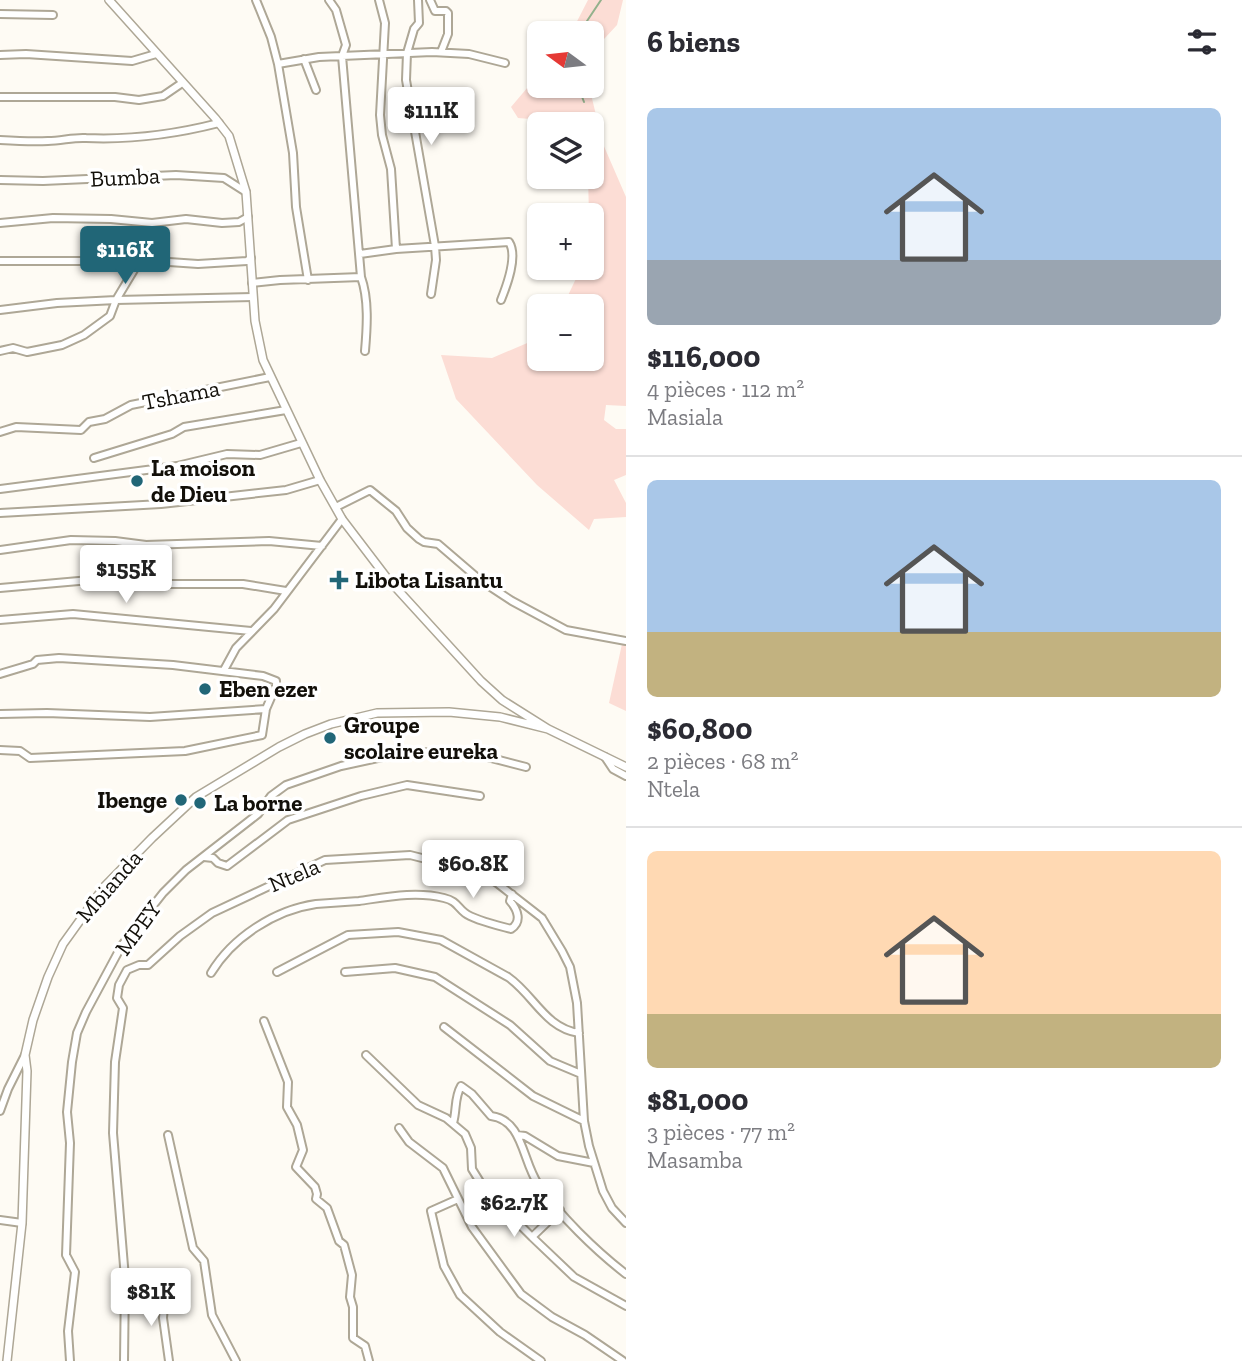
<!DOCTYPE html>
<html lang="fr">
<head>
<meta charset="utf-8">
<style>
	:root { --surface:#fff; --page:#f2f2f3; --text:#2b2b33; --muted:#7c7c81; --line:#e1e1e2; --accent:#216677 }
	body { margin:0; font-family:"Zilla Slab",serif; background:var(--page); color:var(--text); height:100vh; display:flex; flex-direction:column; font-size:26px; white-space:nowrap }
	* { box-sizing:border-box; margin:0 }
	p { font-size:23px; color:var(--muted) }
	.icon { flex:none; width:38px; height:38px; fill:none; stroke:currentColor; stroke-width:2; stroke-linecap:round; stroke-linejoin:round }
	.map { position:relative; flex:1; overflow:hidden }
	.details { display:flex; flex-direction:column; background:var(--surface); width:616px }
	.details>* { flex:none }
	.needle { width:46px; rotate:285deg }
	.buttons { position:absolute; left:527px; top:21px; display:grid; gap:14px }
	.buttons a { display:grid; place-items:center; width:77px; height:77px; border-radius:10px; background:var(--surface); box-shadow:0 2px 5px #0004; font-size:35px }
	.price { position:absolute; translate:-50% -60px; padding:0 16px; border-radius:7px; background:#fff; color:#222; font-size:23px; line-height:46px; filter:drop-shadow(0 2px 4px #0008) }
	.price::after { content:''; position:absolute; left:50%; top:42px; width:21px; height:16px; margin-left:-10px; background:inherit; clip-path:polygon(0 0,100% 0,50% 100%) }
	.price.active { background:var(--accent); color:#fff }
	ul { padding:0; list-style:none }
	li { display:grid; align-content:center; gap:14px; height:371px; padding:0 21px }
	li+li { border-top:2px solid var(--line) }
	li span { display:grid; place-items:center; height:217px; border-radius:10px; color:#555 }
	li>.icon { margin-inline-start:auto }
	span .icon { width:126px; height:126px; fill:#fffc; stroke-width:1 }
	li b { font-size:30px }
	h2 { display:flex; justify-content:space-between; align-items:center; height:84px; padding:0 21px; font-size:30px }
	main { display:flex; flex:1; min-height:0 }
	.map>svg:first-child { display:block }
</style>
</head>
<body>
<main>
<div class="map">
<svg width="626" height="1361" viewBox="0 0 626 1361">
	<rect width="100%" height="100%" fill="#fefbf4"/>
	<path fill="#fcddd5" d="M588,0H623L617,25L592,52V33H571Z
		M539,74V86H589L603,144L626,197V406L606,405L604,420L616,429H626V475L614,480L626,503V517L594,519L589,530L537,485L456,399L441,355L492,358L539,338V359H592V306H563L581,268H592V215H589L588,177H592V124L518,118L511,107Z
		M622,644L626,645V711L609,703Z"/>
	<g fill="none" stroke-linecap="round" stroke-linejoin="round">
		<path stroke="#93b18c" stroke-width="2" d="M584,33L587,21L601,0
			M578,86L584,102"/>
		<g stroke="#aea796" stroke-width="10">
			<path id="minor" d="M256,0L271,37L278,64L293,153L296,207L308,280
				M329,0L336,10L346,45L342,56L361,277C369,299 367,328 365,351
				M379,0L385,23L380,115L382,135L391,169L396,249
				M418,0L419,23L414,29L407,53L406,80L435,246L436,260L431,294
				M430,0L435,11H446L448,13V34L441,52
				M0,14L53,15
				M0,55L26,54L132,61L156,54
				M304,59L316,90
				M278,64L319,57L432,52L469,54L505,63
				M0,97H115L139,100L163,96L182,83
				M0,140C16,141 32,142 48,141C61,141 74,137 86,138C130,140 176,134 219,123
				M0,180L43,181L176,175L224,178L246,192
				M0,223L53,218L111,219L152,223L186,219L222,223L239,222L248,217
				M360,254L396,249L509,242C518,256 507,285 501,300
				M0,261H104L116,264L140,260L198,264L247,261L251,258
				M252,283L280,280L361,277
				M0,310L57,303L116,300L253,297
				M0,351L13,348L27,352L62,345L84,335L110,316L116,300L140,260
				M0,432L16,427L81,430L89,422L105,419L131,405L270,377
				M94,458L172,434L184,427L286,410
				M0,489L177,466L227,454L260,455L301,443
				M336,507L370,490L396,511L407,528L419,539L424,542L438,544L480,580L512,601L566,630L626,641
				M0,513L161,504L286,490L320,480
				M0,550L71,540L115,541L146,545L269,541L322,546
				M0,588L90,580L164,584H243L286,591
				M0,620L73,614L251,631
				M224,670L236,648L274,609L342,519
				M0,674L33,664L37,660L59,658L173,665L263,676L276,681V686L266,709L262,735L185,751L30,758L20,751L0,750
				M0,714L47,713L150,717L266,709
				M605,757L613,769L626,776
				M204,857L213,858L218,863L227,866L288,820L361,796L407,785L480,796
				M277,972L348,935L398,932L441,940L508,977C534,995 545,1028 579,1033
				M345,972L395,968L435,977L510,1025L550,1061L581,1074
				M211,973C232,938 274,910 316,904C330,903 344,902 359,901C387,897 416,891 444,898C457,901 457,907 465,913C474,920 500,926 511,929C522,922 518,910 510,901L512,894
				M264,1021L288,1082L287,1107L297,1125L303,1150L296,1167L315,1187L317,1194L316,1199L327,1208L339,1241L344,1245L352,1275L350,1297L353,1307V1338L365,1346L369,1361
				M444,1027L533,1096L584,1121
				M366,1055L418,1105L446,1118L465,1134L471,1148L472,1169L485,1190L532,1237L574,1277L626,1306
				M0,1111L8,1089L25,1055
				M453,1123C457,1110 454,1098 461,1086L472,1094L491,1116C523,1120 522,1160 538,1184C559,1215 596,1251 626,1274
				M399,1128L409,1142L443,1168L472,1227L521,1294L552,1317L585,1335L623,1361
				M168,1135L193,1248L204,1261L212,1315L236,1361
				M517,1135L525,1136L558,1156L594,1163
				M458,1199L431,1211L444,1266L460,1295L500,1332L541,1361
				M0,1220L22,1223
				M532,1237L560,1210
				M165,1294L163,1318L169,1361
				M70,1361L68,1331L75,1272L66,1255L70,1143L67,1112L72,1062L77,1033L86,1012L122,945L163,893L186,870L258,814L271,796L286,785L341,766L406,752L472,753L526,767
				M124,1361L125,1278L113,1133L115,1062L123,1008L117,998L119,985L127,970L139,965H148L180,936L212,913L325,860L410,855L481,873L497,883L542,918L562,951L570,967L577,1003L584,1121L589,1146L603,1191L612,1208L626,1223"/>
		</g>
		<g stroke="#aea796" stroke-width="10">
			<path id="tertiary" d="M109,0L215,118L229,136L246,192L255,321L263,360L320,480L342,519L387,578L481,681L502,700L548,729L626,767
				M7,1361L22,1223L27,1071L25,1055L33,1020L48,977L63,944L104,887L152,838L196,797L279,747L305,734L331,724L377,713L449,712L500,717L548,729"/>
		</g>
		<use href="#minor" stroke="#fff" stroke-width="6"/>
		<use href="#tertiary" stroke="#fff" stroke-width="7"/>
	</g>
	<g fill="#216677" stroke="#fff" stroke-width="2.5">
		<circle cx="137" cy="481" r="7"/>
		<path d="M335.5 569.5h7v7h7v7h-7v7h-7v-7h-7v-7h7z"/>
		<circle cx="205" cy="689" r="7"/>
		<circle cx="330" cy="738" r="7"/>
		<circle cx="181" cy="800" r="7"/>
		<circle cx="200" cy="803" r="7"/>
	</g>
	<g text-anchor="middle" stroke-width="7" stroke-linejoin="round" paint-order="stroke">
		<g font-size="23" fill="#120f09" stroke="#fff">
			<text transform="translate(125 177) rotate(-3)" y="8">Bumba</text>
			<text transform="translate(181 395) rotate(-11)" y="8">Tshama</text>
			<text transform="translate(294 875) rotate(-23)" y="8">Ntela</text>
			<text transform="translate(109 886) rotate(-49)" y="8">Mbianda</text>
			<text transform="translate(138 928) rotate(-54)" y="8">MPEY</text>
		</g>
		<g font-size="23" font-weight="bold" fill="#120f09" stroke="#fff" text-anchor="start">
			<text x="151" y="476">La moison<tspan x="151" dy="26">de Dieu</tspan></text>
			<text x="355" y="588">Libota Lisantu</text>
			<text x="219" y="697">Eben ezer</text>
			<text x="344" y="733">Groupe<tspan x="344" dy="26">scolaire eureka</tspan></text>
			<text x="167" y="808" text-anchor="end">Ibenge</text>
			<text x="214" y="811">La borne</text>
		</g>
	</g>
</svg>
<div class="buttons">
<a><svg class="needle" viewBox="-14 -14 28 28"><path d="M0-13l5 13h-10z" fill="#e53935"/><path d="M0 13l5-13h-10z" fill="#7c7c81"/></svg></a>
<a><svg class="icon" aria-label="layers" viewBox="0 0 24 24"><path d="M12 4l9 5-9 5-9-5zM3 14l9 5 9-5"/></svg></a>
<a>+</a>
<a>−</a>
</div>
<b class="price" style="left:431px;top:147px">$111K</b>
<b class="price active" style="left:125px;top:286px">$116K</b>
<b class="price" style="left:126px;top:605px">$155K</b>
<b class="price" style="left:473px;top:900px">$60.8K</b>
<b class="price" style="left:514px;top:1239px">$62.7K</b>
<b class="price" style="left:151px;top:1328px">$81K</b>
</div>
<section class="details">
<h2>6 biens<svg class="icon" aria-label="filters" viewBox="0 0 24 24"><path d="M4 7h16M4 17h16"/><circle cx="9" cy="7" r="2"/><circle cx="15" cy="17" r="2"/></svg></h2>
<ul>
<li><span style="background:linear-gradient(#a9c7e8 70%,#9aa5b1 0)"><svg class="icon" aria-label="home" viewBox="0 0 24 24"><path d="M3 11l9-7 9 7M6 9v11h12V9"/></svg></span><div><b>$116,000</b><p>4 pièces · 112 m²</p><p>Masiala</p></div></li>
<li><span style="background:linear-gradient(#a9c7e8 70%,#c2b280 0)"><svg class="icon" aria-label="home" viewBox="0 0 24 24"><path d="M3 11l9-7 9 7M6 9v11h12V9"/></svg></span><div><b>$60,800</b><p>2 pièces · 68 m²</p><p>Ntela</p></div></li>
<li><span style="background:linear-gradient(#ffd9b3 75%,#c2b280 0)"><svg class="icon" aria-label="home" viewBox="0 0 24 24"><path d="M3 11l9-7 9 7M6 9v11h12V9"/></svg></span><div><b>$81,000</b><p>3 pièces · 77 m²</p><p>Masamba</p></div></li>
</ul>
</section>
</main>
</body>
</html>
